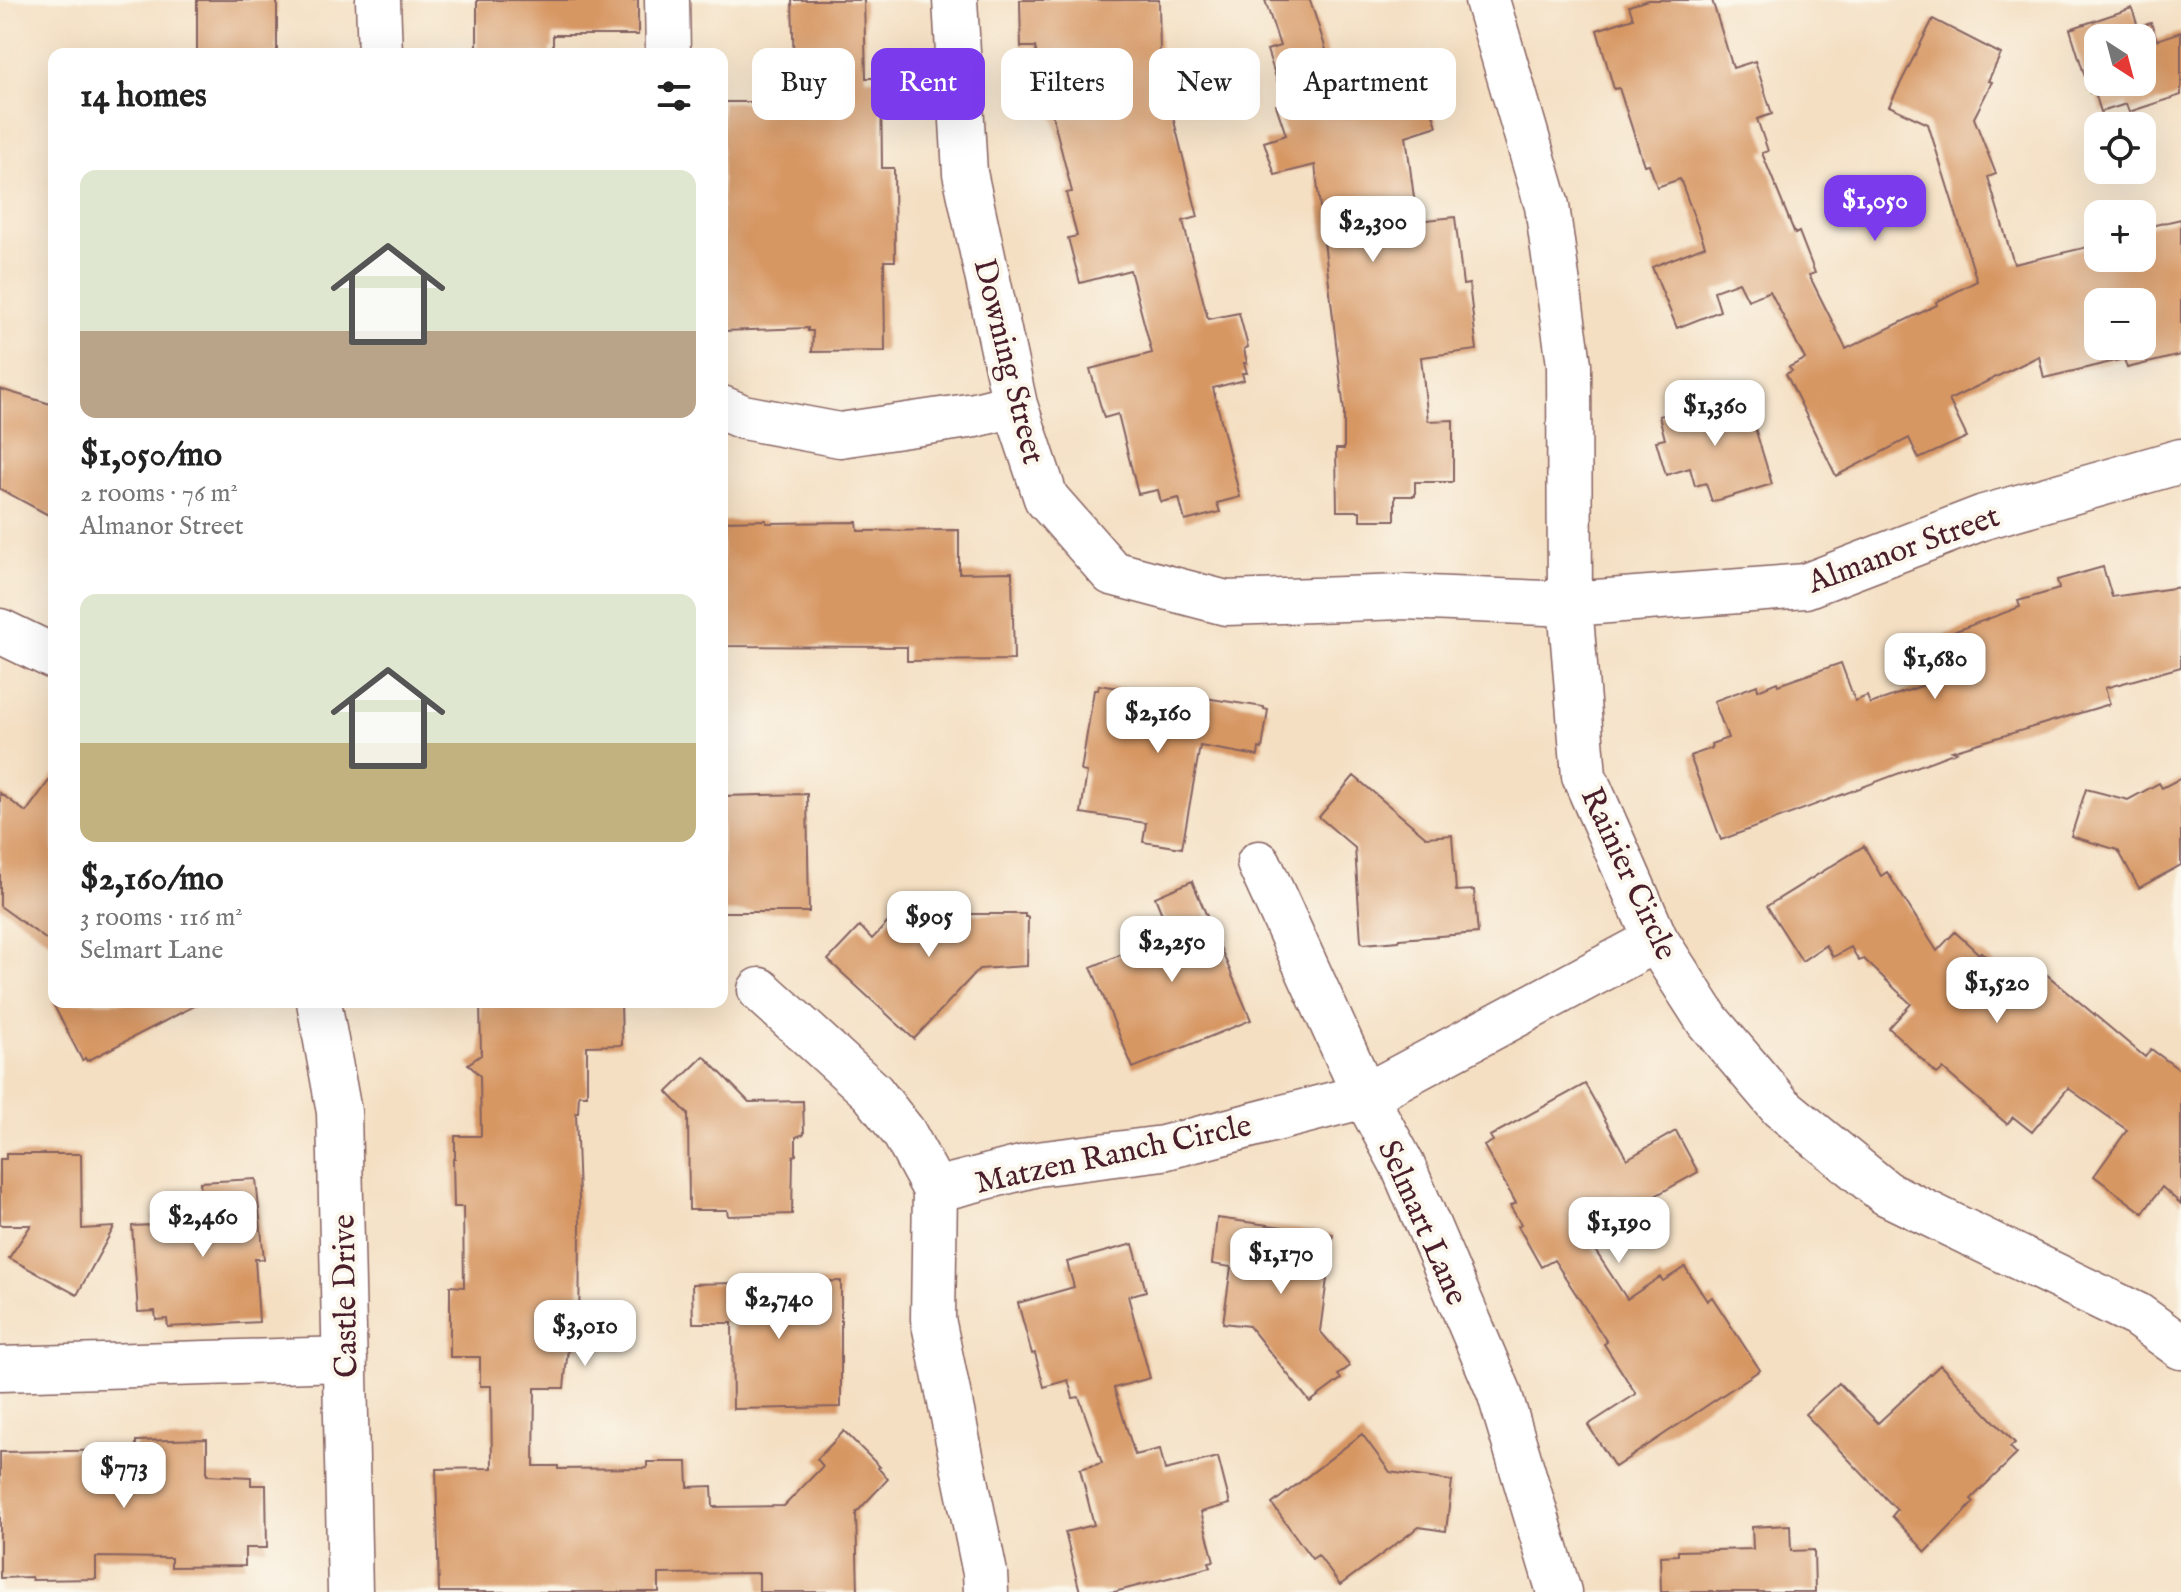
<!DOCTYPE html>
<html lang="en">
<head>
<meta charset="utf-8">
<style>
	:root { --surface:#fff; --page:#f2f2f2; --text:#222; --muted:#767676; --accent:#7c3aed }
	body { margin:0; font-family:"IM FELL English",serif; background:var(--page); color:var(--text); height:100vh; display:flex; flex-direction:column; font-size:30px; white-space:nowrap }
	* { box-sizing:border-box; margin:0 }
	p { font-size:26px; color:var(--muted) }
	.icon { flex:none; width:44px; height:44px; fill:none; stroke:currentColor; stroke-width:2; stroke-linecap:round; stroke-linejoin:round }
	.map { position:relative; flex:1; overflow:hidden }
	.panel { position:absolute; left:48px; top:48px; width:680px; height:960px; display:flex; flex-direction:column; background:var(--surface); border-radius:16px; box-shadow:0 8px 32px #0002 }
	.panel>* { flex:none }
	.banner { position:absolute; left:752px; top:48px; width:760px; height:72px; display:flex; gap:16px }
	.needle { width:52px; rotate:144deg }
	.tools { position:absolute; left:2084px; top:24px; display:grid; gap:16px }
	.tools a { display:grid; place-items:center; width:72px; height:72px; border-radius:16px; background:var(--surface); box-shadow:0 8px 32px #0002; font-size:40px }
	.price { position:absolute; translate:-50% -68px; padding:0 18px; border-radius:16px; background:#fff; color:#222; font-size:26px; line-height:52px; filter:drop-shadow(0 2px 4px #0008) }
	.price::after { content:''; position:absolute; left:50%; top:48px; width:24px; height:18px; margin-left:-12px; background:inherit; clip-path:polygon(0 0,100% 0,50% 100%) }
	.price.active { background:var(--accent); color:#fff }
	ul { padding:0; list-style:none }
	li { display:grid; align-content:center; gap:16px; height:424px; padding:0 32px }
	li span { display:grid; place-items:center; height:248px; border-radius:16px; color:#555 }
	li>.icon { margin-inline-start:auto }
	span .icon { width:144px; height:144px; fill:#fffc; stroke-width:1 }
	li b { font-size:34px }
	h2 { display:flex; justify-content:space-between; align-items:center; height:96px; padding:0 32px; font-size:34px }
	.pill { padding:0 28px; border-radius:16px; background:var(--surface); box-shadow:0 8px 32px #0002; font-size:28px; line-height:72px }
	.pill.active { background:var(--accent); color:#fff }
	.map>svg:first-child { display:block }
</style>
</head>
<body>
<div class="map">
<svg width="2181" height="1592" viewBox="0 0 2181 1592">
	<rect width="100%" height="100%" fill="#fbf7ec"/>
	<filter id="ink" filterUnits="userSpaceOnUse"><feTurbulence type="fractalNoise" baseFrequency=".0125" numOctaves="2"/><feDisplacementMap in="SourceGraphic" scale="16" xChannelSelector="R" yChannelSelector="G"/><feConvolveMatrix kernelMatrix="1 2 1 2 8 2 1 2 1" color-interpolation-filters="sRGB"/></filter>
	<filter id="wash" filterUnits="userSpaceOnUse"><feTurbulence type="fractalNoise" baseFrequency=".006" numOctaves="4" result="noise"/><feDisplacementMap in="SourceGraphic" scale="32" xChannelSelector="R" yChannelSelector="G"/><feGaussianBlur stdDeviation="1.8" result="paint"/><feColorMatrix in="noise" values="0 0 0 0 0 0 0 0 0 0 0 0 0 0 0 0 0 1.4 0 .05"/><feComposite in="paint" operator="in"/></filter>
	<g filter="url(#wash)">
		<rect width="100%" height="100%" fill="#f4dfc2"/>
		<g id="blocks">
			<path fill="#d79763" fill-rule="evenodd" d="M197,0H277V54H197Z
				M477,0H638V35H553V48H550V54H477Z
				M792,0H864L866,78H881L882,168H894L895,261H884L885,351L812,352L813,331H808V328L722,331V102H795Z
				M1020,0H1159L1160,55L1171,96L1168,97L1198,217L1183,221L1191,254L1208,319L1239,313L1248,347L1244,349L1247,363H1244L1247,373H1242L1244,380L1213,388L1240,497L1217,503L1220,512L1185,521L1179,498L1161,502L1158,490L1138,494L1118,414L1104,418L1090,369L1152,353L1130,270L1080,283L1068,238L1077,236L1066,193L1072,192L1035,47H1021Z
				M1265,0H1310L1332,68L1348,63L1360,99L1421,79L1437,126L1406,136L1417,221L1455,217L1463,285L1469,284L1477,350L1421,357L1428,421L1453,420V482H1415V496H1395V520H1360V511H1337L1336,449H1344V411L1315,165L1275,175L1264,142L1286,135L1276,105L1284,102L1267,50L1280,46Z
				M1648,0H1712L1733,68L1755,61L1772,114L1757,119L1768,151L1762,153L1795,234L1799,232L1815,273L1809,275L1846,349L1937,305L1936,302L1977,281L1928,124L1889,106L1933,19L2001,54L1988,81L1992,82L1974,118L1996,174L1988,177L2014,264L2097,245L2098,241V258H2142V228L2181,219V355L2127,368L2124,359L2044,378L2039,356L1949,400L1967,437L1919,459L1909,438L1836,476L1786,374L1792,371L1789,367L1805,359L1770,291L1748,300L1739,282L1714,291L1720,311L1677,328L1652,267L1705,246L1680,179L1657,187L1649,164L1644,165L1619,88L1614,89L1597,30L1633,18L1629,6ZM2098,302H2142V346H2098Z
				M2132,8L2138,27L2151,23L2157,40L2181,32V95L2129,112L2126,104L2101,112L2095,93H2090L2070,29ZM2098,38H2142V82H2098Z
				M0,389L54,405V518L0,489Z
				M1745,395L1772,484L1712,502L1706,483L1695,486L1690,468L1666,475L1656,441L1665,439L1659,416L1719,398L1721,407Z
				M766,520V523L857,522L858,531L959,530V573L1012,572L1014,660L907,661V647L722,646V521Z
				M2103,567L2112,597L2181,587V667L2105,688L2110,704L1952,751L1956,752L1721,840L1690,756L1712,748L1711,744L1728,738L1714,701L1757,685L1758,690L1777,682L1778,685L1841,663L1855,701L1867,696L1870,704L1936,681L1932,670L1945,666L1934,639L2020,607L2018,601L2059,589L2057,580Z
				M1099,685L1198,700V697L1264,707V709L1268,710L1262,749L1259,748L1258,756L1200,746L1182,848L1143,842L1146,823L1081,813L1087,772L1081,771L1094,690H1098Z
				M54,774V945L0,906V793L26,812Z
				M1354,776L1426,837L1452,835L1456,891L1474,890L1478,933L1400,939L1399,941L1363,944L1361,941L1355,848L1319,817Z
				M2181,778V865L2139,888L2118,850L2071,836L2086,789L2128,800L2159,783L2162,788Z
				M807,794L809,912H722V796Z
				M1864,846L1881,876L1887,872L1937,951L1955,932L1979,954L1981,952L2028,995L2046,974L2145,1057L2151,1049L2181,1071V1204L2162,1187L2143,1213L2094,1176L2127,1130L2068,1088L2032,1132L2013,1117L2007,1124L1943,1069L1937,1074L1889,1028L1911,1004L1864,959L1859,961L1851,947L1833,957L1826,945L1802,961L1767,906Z
				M1192,881L1251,1020L1133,1068L1091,967L1170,934L1155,897Z
				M912,897L931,914H1025V917H1028L1027,966L979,969L914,1039L828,960L860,926L872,939Z
				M52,1002H202L87,1061L85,1058L82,1060Z
				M480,1002H621L622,1045L587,1046V1095H579L578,1113H576L580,1225L579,1349L568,1348L564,1388H535L534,1466H558V1469L647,1468V1462H687L688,1487L712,1486L713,1507L784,1506L823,1466L817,1459L844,1431L880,1467L878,1468L888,1479L856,1513L858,1592H759V1573L659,1574V1592H439L436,1469L492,1468L491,1386H480V1357H450V1286L464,1287L463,1207H454L453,1159H455V1136H481L480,1076L468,1064L481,1055Z
				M704,1056L749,1102L803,1101L804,1134L796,1137V1155L793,1156L792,1214L728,1216L727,1210H689L688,1114L667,1092Z
				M1585,1084L1627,1159L1676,1131L1698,1172L1585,1235L1627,1299L1660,1277L1663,1281L1685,1267L1707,1301L1712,1297L1760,1370L1615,1467L1588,1425L1636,1394L1604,1344L1607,1342L1554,1260L1541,1267L1518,1226L1521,1224L1510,1206L1516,1203L1484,1146L1493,1141L1490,1136Z
				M6,1154H81L82,1229L114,1227L77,1295L9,1258L31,1225H0V1159H6Z
				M256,1179L264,1259H255L259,1322L168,1327L167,1319L156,1320L155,1311L138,1312L132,1226L153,1225L152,1216L202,1213L200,1182Z
				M1217,1218L1333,1234L1320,1331L1350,1366L1338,1375L1341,1379L1310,1402L1249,1326L1223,1323L1231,1267L1212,1264Z
				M1133,1244L1146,1291L1128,1296L1150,1378L1114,1388L1135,1455L1160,1449L1165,1470L1218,1457L1230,1504L1201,1512L1214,1561L1209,1562L1211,1567L1114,1592H1080L1065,1532L1094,1525L1080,1469L1102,1463L1079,1397L1073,1398L1068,1380L1044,1387L1035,1353L1032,1354L1018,1303L1074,1287L1067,1262Z
				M841,1281V1407L733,1409L732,1323H693L692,1284Z
				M1940,1365L2015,1443L2010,1447L2017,1454L1971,1499L1974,1502L1926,1552L1892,1516L1897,1510L1805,1414L1839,1383L1878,1423Z
				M1362,1434L1390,1472L1452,1481L1446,1531L1419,1527L1340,1585L1318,1555L1312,1559L1272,1504Z
				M207,1439V1475L251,1477V1485H266L267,1548H245V1566L171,1567V1558L96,1557V1579L32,1580L31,1577L0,1578V1452L136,1450V1441Z
				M1790,1525L1791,1551L1814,1550L1815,1592H1661L1660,1556L1678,1555V1551L1753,1549L1752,1527Z"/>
		</g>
	</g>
	<g filter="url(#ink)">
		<use href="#blocks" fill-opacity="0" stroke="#866260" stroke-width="2"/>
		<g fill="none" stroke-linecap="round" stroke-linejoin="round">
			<g stroke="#866260" stroke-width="47">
				<path id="minor" d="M378,0L380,54
					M667,0L668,54
					M955,0L965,173L1015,405L1046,498L1112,573L1226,603L1404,597L1570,604L1805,586L1984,517L2181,461
					M1487,0L1547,206L1569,364L1570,604L1584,776L1656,940L1708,1021L1781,1107L1886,1193L2137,1315L2181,1347
					M722,408L743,417L840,435L975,415L1015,405
					M0,631L54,657
					M1259,863L1365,1096L1402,1164L1499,1392L1559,1592
					M760,990L872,1092L904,1133L935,1190
					M319,1002L339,1112L350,1592
					M0,1369L345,1359
					M986,1592L985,1573L933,1319L935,1190L1037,1164L1163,1148L1365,1096L1656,940"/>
			</g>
			<use href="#minor" stroke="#fff" stroke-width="44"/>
		</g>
	</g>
	<g text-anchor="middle" stroke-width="8" stroke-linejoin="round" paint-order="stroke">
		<g font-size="32" fill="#4a1f2b" stroke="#fbf7ec">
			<text transform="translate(1010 361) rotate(76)" y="11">Downing Street</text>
			<text transform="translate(1903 548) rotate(-20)" y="11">Almanor Street</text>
			<text transform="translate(1630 873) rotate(65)" y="11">Rainier Circle</text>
			<text transform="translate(1113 1153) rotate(-12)" y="11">Matzen Ranch Circle</text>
			<text transform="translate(1424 1222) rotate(66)" y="11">Selmart Lane</text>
			<text transform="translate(344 1296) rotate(-91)" y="11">Castle Drive</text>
		</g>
	</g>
</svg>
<div class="tools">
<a><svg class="needle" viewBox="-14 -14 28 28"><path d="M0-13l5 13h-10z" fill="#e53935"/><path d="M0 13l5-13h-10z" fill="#767676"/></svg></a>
<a><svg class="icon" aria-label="locate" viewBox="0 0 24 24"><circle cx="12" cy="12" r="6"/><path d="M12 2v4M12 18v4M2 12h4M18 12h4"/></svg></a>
<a>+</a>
<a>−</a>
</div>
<b class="price active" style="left:1875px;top:243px">$1,050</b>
<b class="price" style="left:1373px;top:264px">$2,300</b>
<b class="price" style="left:1715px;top:448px">$1,360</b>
<b class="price" style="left:1935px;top:701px">$1,680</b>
<b class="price" style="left:1158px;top:755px">$2,160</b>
<b class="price" style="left:929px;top:959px">$905</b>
<b class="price" style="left:1172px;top:984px">$2,250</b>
<b class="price" style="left:1997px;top:1025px">$1,520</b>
<b class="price" style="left:203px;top:1259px">$2,460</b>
<b class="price" style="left:1619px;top:1265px">$1,190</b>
<b class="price" style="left:1281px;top:1296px">$1,170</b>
<b class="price" style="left:779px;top:1341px">$2,740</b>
<b class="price" style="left:585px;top:1368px">$3,010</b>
<b class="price" style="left:124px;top:1510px">$773</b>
<div class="banner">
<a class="pill">Buy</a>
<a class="pill active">Rent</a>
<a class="pill">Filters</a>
<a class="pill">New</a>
<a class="pill">Apartment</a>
</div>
<section class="panel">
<h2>14 homes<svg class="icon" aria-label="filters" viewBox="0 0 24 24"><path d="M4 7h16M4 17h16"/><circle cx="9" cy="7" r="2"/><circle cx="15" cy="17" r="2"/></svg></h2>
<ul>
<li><span style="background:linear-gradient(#dfe7d0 65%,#b9a48a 0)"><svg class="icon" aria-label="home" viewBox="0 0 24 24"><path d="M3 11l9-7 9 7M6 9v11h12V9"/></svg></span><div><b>$1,050/mo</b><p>2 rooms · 76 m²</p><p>Almanor Street</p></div></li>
<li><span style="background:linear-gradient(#dfe7d0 60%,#c2b280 0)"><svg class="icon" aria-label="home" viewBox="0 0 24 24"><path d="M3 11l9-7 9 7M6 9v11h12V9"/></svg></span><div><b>$2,160/mo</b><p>3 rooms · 116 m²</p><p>Selmart Lane</p></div></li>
</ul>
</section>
</div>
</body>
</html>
